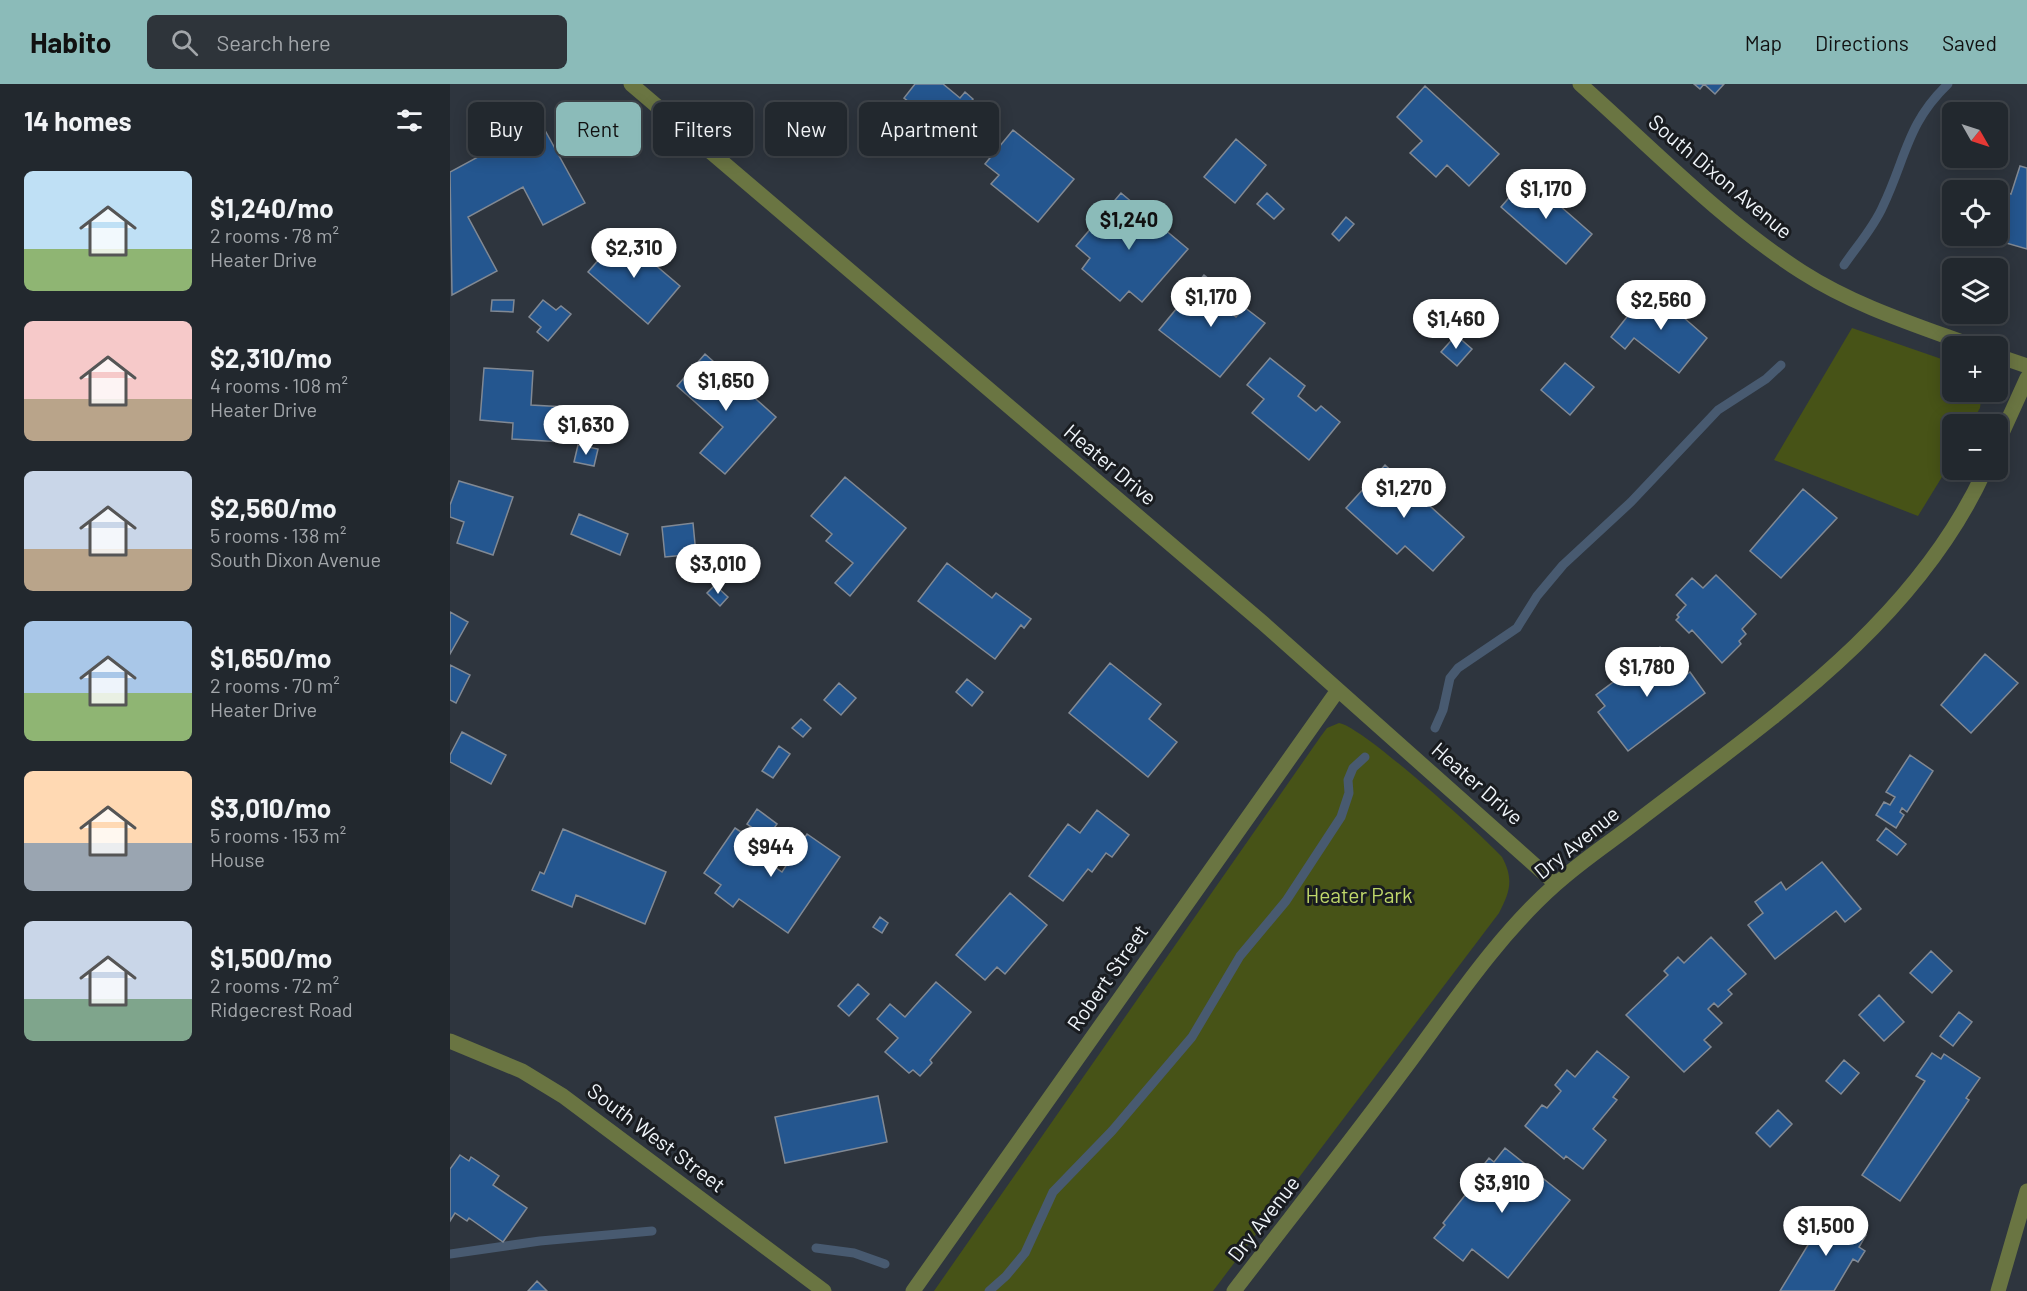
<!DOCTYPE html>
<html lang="en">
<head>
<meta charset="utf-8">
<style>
	:root { --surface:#22282e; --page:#2e343a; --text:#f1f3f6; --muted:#a2a6aa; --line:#3f444a; --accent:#8bbbb9 }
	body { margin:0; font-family:Barlow,sans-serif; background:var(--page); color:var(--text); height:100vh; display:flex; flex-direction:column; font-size:22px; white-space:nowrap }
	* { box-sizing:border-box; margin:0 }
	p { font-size:20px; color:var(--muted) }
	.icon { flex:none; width:33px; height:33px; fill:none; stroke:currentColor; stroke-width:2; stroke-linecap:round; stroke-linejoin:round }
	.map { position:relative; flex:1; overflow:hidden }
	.details { display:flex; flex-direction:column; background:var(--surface); width:450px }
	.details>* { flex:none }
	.hud { position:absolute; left:18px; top:18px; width:570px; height:54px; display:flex; gap:12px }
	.needle { width:39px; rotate:129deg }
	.tools { position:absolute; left:1492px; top:18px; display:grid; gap:12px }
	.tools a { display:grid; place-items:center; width:66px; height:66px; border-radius:9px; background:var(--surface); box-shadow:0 3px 15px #0003,0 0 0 2px var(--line); font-size:30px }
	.price { position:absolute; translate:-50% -51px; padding:0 14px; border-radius:21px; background:#fff; color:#222; font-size:20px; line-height:39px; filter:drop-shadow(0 2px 3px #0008) }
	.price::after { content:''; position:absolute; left:50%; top:36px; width:18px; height:14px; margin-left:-9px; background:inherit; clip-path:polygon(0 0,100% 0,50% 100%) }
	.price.on { background:var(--accent); color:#111 }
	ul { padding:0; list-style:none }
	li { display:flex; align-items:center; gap:18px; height:150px; padding:0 24px }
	li span { display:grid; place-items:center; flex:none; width:168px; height:120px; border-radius:9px; color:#555 }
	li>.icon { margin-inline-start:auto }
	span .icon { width:72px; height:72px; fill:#fffc; stroke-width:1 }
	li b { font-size:26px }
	h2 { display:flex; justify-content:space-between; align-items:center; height:72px; padding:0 24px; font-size:26px }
	.pill { padding:0 21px; border-radius:9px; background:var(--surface); box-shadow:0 3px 15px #0003,0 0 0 2px var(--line); font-size:21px; line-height:54px }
	.pill.on { background:var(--accent); color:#111 }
	header { display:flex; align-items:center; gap:36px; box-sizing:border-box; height:84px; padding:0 30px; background:var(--accent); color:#111 }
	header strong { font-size:28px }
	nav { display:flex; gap:33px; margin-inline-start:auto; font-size:21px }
	.search { width:420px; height:54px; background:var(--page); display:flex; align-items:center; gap:15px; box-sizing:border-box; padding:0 21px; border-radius:9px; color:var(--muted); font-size:22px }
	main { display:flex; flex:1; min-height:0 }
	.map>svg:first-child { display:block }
</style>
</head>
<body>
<header>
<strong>Habito</strong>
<div class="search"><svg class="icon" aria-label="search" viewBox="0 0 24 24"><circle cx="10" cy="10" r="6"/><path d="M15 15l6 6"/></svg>Search here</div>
<nav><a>Map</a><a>Directions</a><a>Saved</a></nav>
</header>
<main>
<section class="details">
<h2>14 homes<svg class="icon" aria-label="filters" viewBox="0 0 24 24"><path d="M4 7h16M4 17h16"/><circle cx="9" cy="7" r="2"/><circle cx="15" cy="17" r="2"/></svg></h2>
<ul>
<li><span style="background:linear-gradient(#bfe0f5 65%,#8fb573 0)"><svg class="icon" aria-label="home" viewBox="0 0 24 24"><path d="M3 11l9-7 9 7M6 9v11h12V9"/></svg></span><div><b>$1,240/mo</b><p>2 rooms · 78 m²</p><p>Heater Drive</p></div></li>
<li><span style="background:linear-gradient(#f6c9c9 65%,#b9a48a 0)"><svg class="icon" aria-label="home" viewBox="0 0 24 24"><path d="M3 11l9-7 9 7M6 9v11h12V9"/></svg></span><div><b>$2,310/mo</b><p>4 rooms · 108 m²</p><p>Heater Drive</p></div></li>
<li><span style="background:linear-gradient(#c9d6e8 65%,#b9a48a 0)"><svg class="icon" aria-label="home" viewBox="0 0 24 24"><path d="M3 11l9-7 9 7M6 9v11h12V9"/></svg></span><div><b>$2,560/mo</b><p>5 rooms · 138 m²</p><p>South Dixon Avenue</p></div></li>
<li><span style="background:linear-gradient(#a9c7e8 60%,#8fb573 0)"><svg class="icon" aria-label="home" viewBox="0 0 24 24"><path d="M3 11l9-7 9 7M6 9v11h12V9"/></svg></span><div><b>$1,650/mo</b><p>2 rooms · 70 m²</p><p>Heater Drive</p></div></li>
<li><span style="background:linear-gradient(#ffd9b3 60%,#9aa5b1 0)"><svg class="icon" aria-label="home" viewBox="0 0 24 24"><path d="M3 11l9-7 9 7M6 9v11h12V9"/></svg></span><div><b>$3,010/mo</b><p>5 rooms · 153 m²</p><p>House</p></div></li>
<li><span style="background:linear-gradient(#c9d6e8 65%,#7fa58c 0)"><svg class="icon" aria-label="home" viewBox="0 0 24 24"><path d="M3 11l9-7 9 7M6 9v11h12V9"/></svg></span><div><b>$1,500/mo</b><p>2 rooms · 72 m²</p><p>Ridgecrest Road</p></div></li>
</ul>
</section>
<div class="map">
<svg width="1577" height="1207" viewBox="0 0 1577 1207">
	<rect width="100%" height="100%" fill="#2e353e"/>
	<path fill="#475317" d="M1402,244L1503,279V308H1532L1530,324L1521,340H1503V375L1468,432L1324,376Z
		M889,639C912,642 1031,750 1052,773C1064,795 1060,808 1049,829L763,1207H484L871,652L877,644Z"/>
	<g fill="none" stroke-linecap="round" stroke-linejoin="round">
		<path stroke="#485a70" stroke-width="9" d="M1394,181C1407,162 1424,143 1433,122C1456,74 1457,39 1498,0
			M985,644L993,626L1000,594L1008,584L1067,544L1087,512L1113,481L1181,418L1268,326L1316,295L1331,281
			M366,1164L404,1169L435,1180
			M0,1170L90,1157L202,1147
			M539,1207L556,1192L575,1169L603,1108L662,1047L742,953L790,872L836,817L891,733L899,709L898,696L903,684L915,673"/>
	</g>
	<path fill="#24568f" stroke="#818994" stroke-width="1.5" d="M465,0H493L510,14L515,8L523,15L519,20L540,37L511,73L482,49L484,46L459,25L463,21L454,14Z
		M1244,0H1274L1265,10L1254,0L1250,5Z
		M975,2L1049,70L1019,102L997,81L986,93L960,69L972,57L947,33Z
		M91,39L135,119L93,141L73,103L18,133L47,187L2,211L0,88Z
		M563,46L624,95L588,138L541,100L549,91L535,80Z
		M786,55L816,81L785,119L754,93Z
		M1570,82L1577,84V165L1532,152H1548V106H1523L1525,99L1561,110Z
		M1077,93L1142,150L1116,180L1051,123Z
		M671,109L738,165L692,218L679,207L670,217L632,185L640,174L626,162Z
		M817,109L834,125L824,135L807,120Z
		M896,133L904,140L889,157L882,150Z
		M170,151L230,202L198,240L138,188Z
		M754,191L774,207L766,217L786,233L794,223L815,239L770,293L709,246Z
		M1200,204L1257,254L1229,289L1184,254L1175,265L1161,253Z
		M42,216H64L63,228L41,227Z
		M93,216L106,226L111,222L121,230L98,257L87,248L91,243L79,233Z
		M1006,251L1022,265L1007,282L991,268Z
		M255,270L326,333L275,390L250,369L273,343L227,302Z
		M820,274L855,302L848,312L866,327L871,322L890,338L859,376L802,329L814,315L797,301Z
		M1115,279L1144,303L1120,331L1091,306Z
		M34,284L83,287L81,321L116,323L113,358L62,355L63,339L30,336Z
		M128,361L148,365L144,382L124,378Z
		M935,381L1014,453L983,487L955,462L947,470L896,424Z
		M395,393L456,444L400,512L385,499L403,479L376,457L382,450L361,432Z
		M9,397L63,413L43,471L7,459L14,438L0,433V421Z
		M1353,405L1387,434L1331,494L1300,467Z
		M129,430L178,450L170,471L121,450Z
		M243,439L246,470L215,473L212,443Z
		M497,479L542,514L546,509L581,535L574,544L571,541L545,575L468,517Z
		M281,480L288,487L277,498L271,492Z
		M1266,491L1306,530L1292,545L1296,550L1289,557L1291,560L1272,579L1242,546L1239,549L1226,536L1229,533L1227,531L1236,521L1226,511L1242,494L1253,504Z
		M265,501L278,513L270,522L257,509Z
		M0,528L18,538L0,570Z
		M1210,563L1233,593L1240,588L1255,609L1178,667L1148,628L1155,622L1146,611Z
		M1535,570L1568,599L1521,649L1491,621Z
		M660,579L711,620L699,635L727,658L698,693L619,629Z
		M0,581L20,591L6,619L0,616Z
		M517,595L533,608L522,622L506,608Z
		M389,599L406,614L391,631L374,616Z
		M351,635L361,644L353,653L342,644Z
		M12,648L56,671L41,700L0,678V671Z
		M329,662L340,670L323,694L312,687Z
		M1460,671L1483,687L1457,728L1452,724L1450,728L1454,731L1446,744L1426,731L1434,718L1440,721L1445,713L1436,708Z
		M307,725L327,740L317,754L297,740Z
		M647,726L679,751L662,773L656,769L642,788L638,785L613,817L579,792L618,740L630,749Z
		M285,744L308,759L302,767L332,788L357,750L390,773L338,849L289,815L283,823L265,809L271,801L254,789Z
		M1436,744L1456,760L1447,771L1427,756Z
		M113,745L216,788L195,840L126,811L122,823L82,806L90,788L94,790Z
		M1372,778L1411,825L1395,838L1386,827L1325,875L1298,841L1313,829L1305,818L1331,798L1336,806Z
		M560,809L597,841L555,890L547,883L535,896L506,871Z
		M430,833L438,839L432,849L423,843Z
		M1261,853L1296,890L1278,906L1282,910L1268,923L1264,919L1258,925L1272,939L1254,956L1261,963L1234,988L1176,931L1218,891L1214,887L1228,873L1234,879Z
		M1481,867L1502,887L1482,909L1460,889Z
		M486,898L521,928L480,976L482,979L470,992L463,986L459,989L435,968L448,954L427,935L440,920L455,933Z
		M408,900L419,910L399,932L388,922Z
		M1429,911L1454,938L1434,957L1409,931Z
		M1509,928L1522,938L1503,962L1490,952Z
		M1147,967L1179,993L1163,1013L1167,1016L1143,1045L1156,1056L1133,1085L1116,1072L1114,1075L1075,1042L1092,1021L1097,1024L1111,1007L1105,1001L1117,986L1125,993Z
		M1482,969L1491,975L1494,970L1530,994L1516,1014L1519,1016L1450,1117L1412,1091L1475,997L1466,992Z
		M1394,976L1409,989L1391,1010L1376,997Z
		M428,1012L437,1058L335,1079L325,1033Z
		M1328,1026L1342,1040L1320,1063L1306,1049Z
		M1055,1064L1120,1116L1058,1194L1022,1165L1013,1177L984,1154L995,1141L993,1139L1024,1100L1021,1097L1039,1074L1044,1078Z
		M10,1071L19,1077L21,1073L49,1092L43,1101L77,1124L53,1158L19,1134L17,1137L5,1129L0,1137V1085Z
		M1378,1128L1416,1151L1409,1163L1415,1167L1408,1178L1403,1175L1384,1207H1330Z
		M87,1197L97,1207H78Z"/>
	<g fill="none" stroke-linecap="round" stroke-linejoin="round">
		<path stroke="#6a7542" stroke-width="15" d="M181,0L813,539L1106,800
			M1130,0C1202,64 1271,136 1352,188C1405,222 1466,241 1523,262
			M1548,272L1577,282
			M1548,358L1577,294
			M0,957L72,987L113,1012L374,1207
			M463,1207L888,606
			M784,1207C840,1134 897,1062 952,988C1000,924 1046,853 1106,800C1128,780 1153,763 1177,745C1310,642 1463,544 1535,386
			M1548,1207L1577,1107"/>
	</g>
	<g text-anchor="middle" stroke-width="6" stroke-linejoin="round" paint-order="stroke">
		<g font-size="21" fill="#f0f5fa" stroke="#191c20">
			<text transform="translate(1270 93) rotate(40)" y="7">South Dixon Avenue</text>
			<text transform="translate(660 381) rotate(40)" y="7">Heater Drive</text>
			<text transform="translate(1027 700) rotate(41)" y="7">Heater Drive</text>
			<text transform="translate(1127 759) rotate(-39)" y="7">Dry Avenue</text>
			<text transform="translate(658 894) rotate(-55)" y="7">Robert Street</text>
			<text transform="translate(206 1054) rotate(37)" y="7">South West Street</text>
			<text transform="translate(814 1135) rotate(-52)" y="7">Dry Avenue</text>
		</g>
		<g font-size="21" fill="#bfd76a" stroke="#191c20">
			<text x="909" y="819">Heater Park</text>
		</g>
	</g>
</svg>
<div class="tools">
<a><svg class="needle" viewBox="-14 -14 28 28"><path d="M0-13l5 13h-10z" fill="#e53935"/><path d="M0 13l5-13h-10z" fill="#a2a6aa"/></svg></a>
<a><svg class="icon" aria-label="locate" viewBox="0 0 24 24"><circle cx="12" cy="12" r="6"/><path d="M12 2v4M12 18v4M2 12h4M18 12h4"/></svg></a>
<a><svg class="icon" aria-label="layers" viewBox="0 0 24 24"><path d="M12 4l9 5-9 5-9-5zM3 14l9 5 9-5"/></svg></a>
<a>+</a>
<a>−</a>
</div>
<b class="price" style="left:1096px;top:136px">$1,170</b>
<b class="price on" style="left:679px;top:167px">$1,240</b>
<b class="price" style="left:184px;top:195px">$2,310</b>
<b class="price" style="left:761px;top:244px">$1,170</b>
<b class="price" style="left:1211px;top:247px">$2,560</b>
<b class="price" style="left:1006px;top:266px">$1,460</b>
<b class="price" style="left:276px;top:328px">$1,650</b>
<b class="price" style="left:136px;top:372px">$1,630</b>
<b class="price" style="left:954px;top:435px">$1,270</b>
<b class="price" style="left:268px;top:511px">$3,010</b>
<b class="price" style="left:1197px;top:614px">$1,780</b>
<b class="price" style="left:321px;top:794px">$944</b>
<b class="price" style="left:1052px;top:1130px">$3,910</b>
<b class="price" style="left:1376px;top:1173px">$1,500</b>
<div class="hud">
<a class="pill">Buy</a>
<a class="pill on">Rent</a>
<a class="pill">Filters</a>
<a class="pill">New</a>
<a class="pill">Apartment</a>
</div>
</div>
</main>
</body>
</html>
